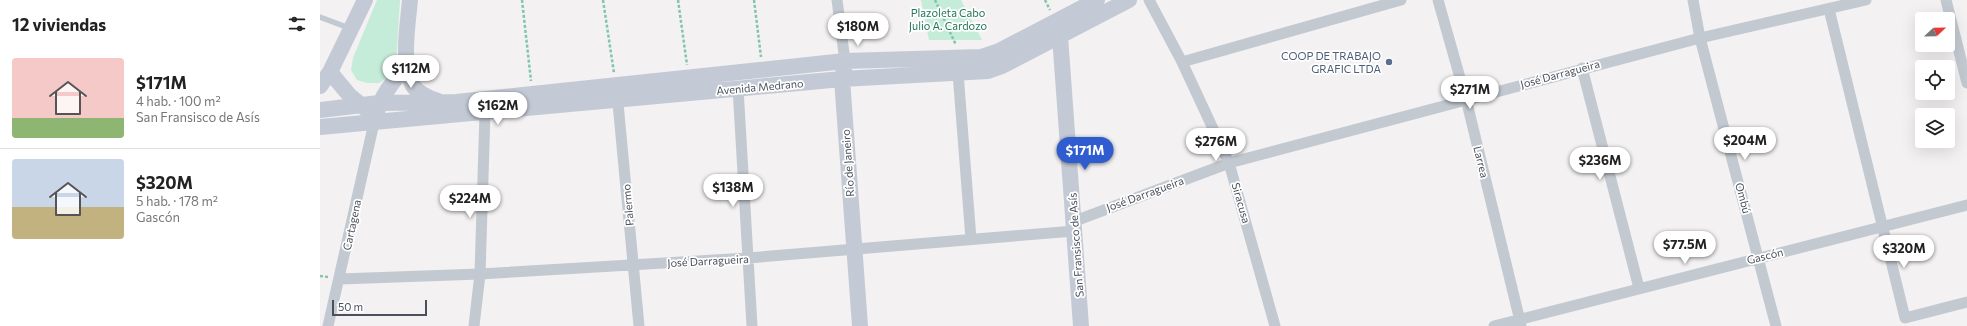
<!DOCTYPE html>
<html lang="es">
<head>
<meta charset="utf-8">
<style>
	:root { --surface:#fff; --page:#f2f2f2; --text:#222; --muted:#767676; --line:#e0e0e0; --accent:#2f5dcf }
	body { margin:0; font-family:Commissioner,sans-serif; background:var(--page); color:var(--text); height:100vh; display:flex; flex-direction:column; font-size:15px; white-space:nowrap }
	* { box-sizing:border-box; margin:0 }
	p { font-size:13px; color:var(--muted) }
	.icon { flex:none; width:22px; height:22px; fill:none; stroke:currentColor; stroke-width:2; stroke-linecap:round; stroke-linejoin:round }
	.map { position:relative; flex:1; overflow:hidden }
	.sheet { display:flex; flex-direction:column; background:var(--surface); width:320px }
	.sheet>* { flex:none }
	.needle { width:26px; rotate:68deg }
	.tools { position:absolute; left:1595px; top:12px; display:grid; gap:8px }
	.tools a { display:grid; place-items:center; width:40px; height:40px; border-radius:4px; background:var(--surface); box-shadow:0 4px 16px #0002; font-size:20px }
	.scale { position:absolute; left:12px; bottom:10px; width:95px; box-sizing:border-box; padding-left:4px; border:2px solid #4b515c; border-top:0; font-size:11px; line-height:14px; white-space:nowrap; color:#4b515c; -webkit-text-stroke:3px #fff; paint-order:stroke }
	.price { position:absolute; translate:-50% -34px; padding:0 9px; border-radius:14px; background:#fff; color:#222; font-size:13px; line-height:26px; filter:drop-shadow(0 1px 2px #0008) }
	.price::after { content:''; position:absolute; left:50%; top:24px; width:12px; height:9px; margin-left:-6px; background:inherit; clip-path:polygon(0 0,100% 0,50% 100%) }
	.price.active { background:var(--accent); color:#fff }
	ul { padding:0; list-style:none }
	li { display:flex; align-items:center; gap:12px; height:100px; padding:0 12px }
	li+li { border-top:1px solid var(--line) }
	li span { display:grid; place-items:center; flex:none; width:112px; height:80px; border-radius:4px; color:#555 }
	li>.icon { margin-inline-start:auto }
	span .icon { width:48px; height:48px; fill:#fffc; stroke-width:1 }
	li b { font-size:17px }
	h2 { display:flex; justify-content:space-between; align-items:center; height:48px; padding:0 12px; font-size:17px }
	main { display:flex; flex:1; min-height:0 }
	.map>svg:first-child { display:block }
</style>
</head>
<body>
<main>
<section class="sheet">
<h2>12 viviendas<svg class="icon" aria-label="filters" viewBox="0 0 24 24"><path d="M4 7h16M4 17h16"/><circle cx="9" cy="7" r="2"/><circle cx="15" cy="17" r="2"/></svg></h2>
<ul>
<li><span style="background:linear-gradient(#f6c9c9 75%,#8fb573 0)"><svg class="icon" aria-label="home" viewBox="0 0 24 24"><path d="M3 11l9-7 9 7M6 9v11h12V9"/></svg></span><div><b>$171M</b><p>4 hab. · 100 m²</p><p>San Fransisco de Asís</p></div></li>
<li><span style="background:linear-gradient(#c9d6e8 60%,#c2b280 0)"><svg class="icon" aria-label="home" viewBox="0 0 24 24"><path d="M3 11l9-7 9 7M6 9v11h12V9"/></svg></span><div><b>$320M</b><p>5 hab. · 178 m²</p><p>Gascón</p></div></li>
</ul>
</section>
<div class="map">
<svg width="1647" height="326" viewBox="0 0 1647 326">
	<rect width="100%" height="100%" fill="#f3f1f1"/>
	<path fill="#c5ebd9" d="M57,0H80L76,66L68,77L59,83H47L37,80L31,70L33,58Z
		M601,0H641L662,40H609Z"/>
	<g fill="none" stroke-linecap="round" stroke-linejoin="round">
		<path stroke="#81c5ad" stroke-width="2.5" stroke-dasharray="3 2" stroke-linecap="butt" d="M202,0L211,81
			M283,0L294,73
			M358,0L367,65
			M434,0L441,57
			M615,0L636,45
			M725,0L730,10
			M0,276L8,277"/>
		<path stroke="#c3c9d1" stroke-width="5.5" d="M0,17L29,28"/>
		<path stroke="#c3c9d1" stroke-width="11" d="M517,0L525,61
			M829,0L862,62L909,163L955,326
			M1118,0L1146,99L1201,325
			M1373,0L1380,38L1456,326
			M1626,0L1647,83
			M1509,9L1585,318L1647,302
			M862,62L1081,0
			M1262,68L1319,288
			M638,73L651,239
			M418,88L432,326
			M297,93L319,326
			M755,221L909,163L1380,38L1546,0
			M20,279L160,274L428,258L754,231
			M8,326L54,123
			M154,326L160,274L165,113
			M1174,326L1647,205"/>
		<path stroke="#c4cad5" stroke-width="16" d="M90,0C88,23 81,63 92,84C97,93 108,98 118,101
			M737,27L740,36L761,326
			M524,69L522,79L540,326
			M10,72L30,96L46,109
			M0,86L10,72L45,0
			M0,110L59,103L136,102L525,61L661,57L679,51L777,0
			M57,112C62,94 75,80 86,65
			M0,127L522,79L668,71L682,66L809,0"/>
	</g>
	<circle fill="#5c6f8a" stroke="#fff" stroke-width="1.5" cx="1069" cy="62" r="4"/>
	<g text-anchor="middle" stroke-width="3.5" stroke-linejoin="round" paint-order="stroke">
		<g font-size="11" fill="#237659" stroke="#fff">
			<text x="628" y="17">Plazoleta Cabo<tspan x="628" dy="13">Julio A. Cardozo</tspan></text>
		</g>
		<g font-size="11" fill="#4e5e75" stroke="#fff" text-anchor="end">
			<text x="1061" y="60">COOP DE TRABAJO<tspan x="1061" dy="13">GRAFIC LTDA</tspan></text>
		</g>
		<g font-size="11" fill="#4b515c" stroke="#fff">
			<text transform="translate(1240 74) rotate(-15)" y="4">José Darragueira</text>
			<text transform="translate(440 87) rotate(-5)" y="4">Avenida Medrano</text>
			<text transform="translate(1161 162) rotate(76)" y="4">Larrea</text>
			<text transform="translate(528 163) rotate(-94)" y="4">Río de Janeiro</text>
			<text transform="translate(825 194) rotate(-20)" y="4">José Darragueira</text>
			<text transform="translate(1423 198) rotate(75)" y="4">Ombú</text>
			<text transform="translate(921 203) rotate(74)" y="4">Siracusa</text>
			<text transform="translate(308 205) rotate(-95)" y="4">Palermo</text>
			<text transform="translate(32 225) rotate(-78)" y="4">Cartagena</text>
			<text transform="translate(756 245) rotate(-94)" y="4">San Fransisco de Asís</text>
			<text transform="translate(1445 256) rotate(-14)" y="4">Gascón</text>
			<text transform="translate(388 261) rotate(-3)" y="4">José Darragueira</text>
		</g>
	</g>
</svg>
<div class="tools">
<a><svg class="needle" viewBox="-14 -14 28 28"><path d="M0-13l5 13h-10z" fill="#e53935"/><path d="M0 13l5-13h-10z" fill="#767676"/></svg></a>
<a><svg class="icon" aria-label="locate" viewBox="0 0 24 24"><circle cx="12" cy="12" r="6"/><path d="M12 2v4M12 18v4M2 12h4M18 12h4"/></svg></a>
<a><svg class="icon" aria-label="layers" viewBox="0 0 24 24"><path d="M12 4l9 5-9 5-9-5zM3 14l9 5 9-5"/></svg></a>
</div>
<div class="scale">50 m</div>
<b class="price" style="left:538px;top:47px">$180M</b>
<b class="price" style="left:91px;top:89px">$112M</b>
<b class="price" style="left:1150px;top:110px">$271M</b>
<b class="price" style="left:178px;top:126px">$162M</b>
<b class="price" style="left:1425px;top:161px">$204M</b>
<b class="price" style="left:896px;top:162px">$276M</b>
<b class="price active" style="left:765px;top:171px">$171M</b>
<b class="price" style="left:1280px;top:181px">$236M</b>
<b class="price" style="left:413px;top:208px">$138M</b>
<b class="price" style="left:150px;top:219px">$224M</b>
<b class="price" style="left:1365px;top:265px">$77.5M</b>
<b class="price" style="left:1584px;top:269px">$320M</b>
</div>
</main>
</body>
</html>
